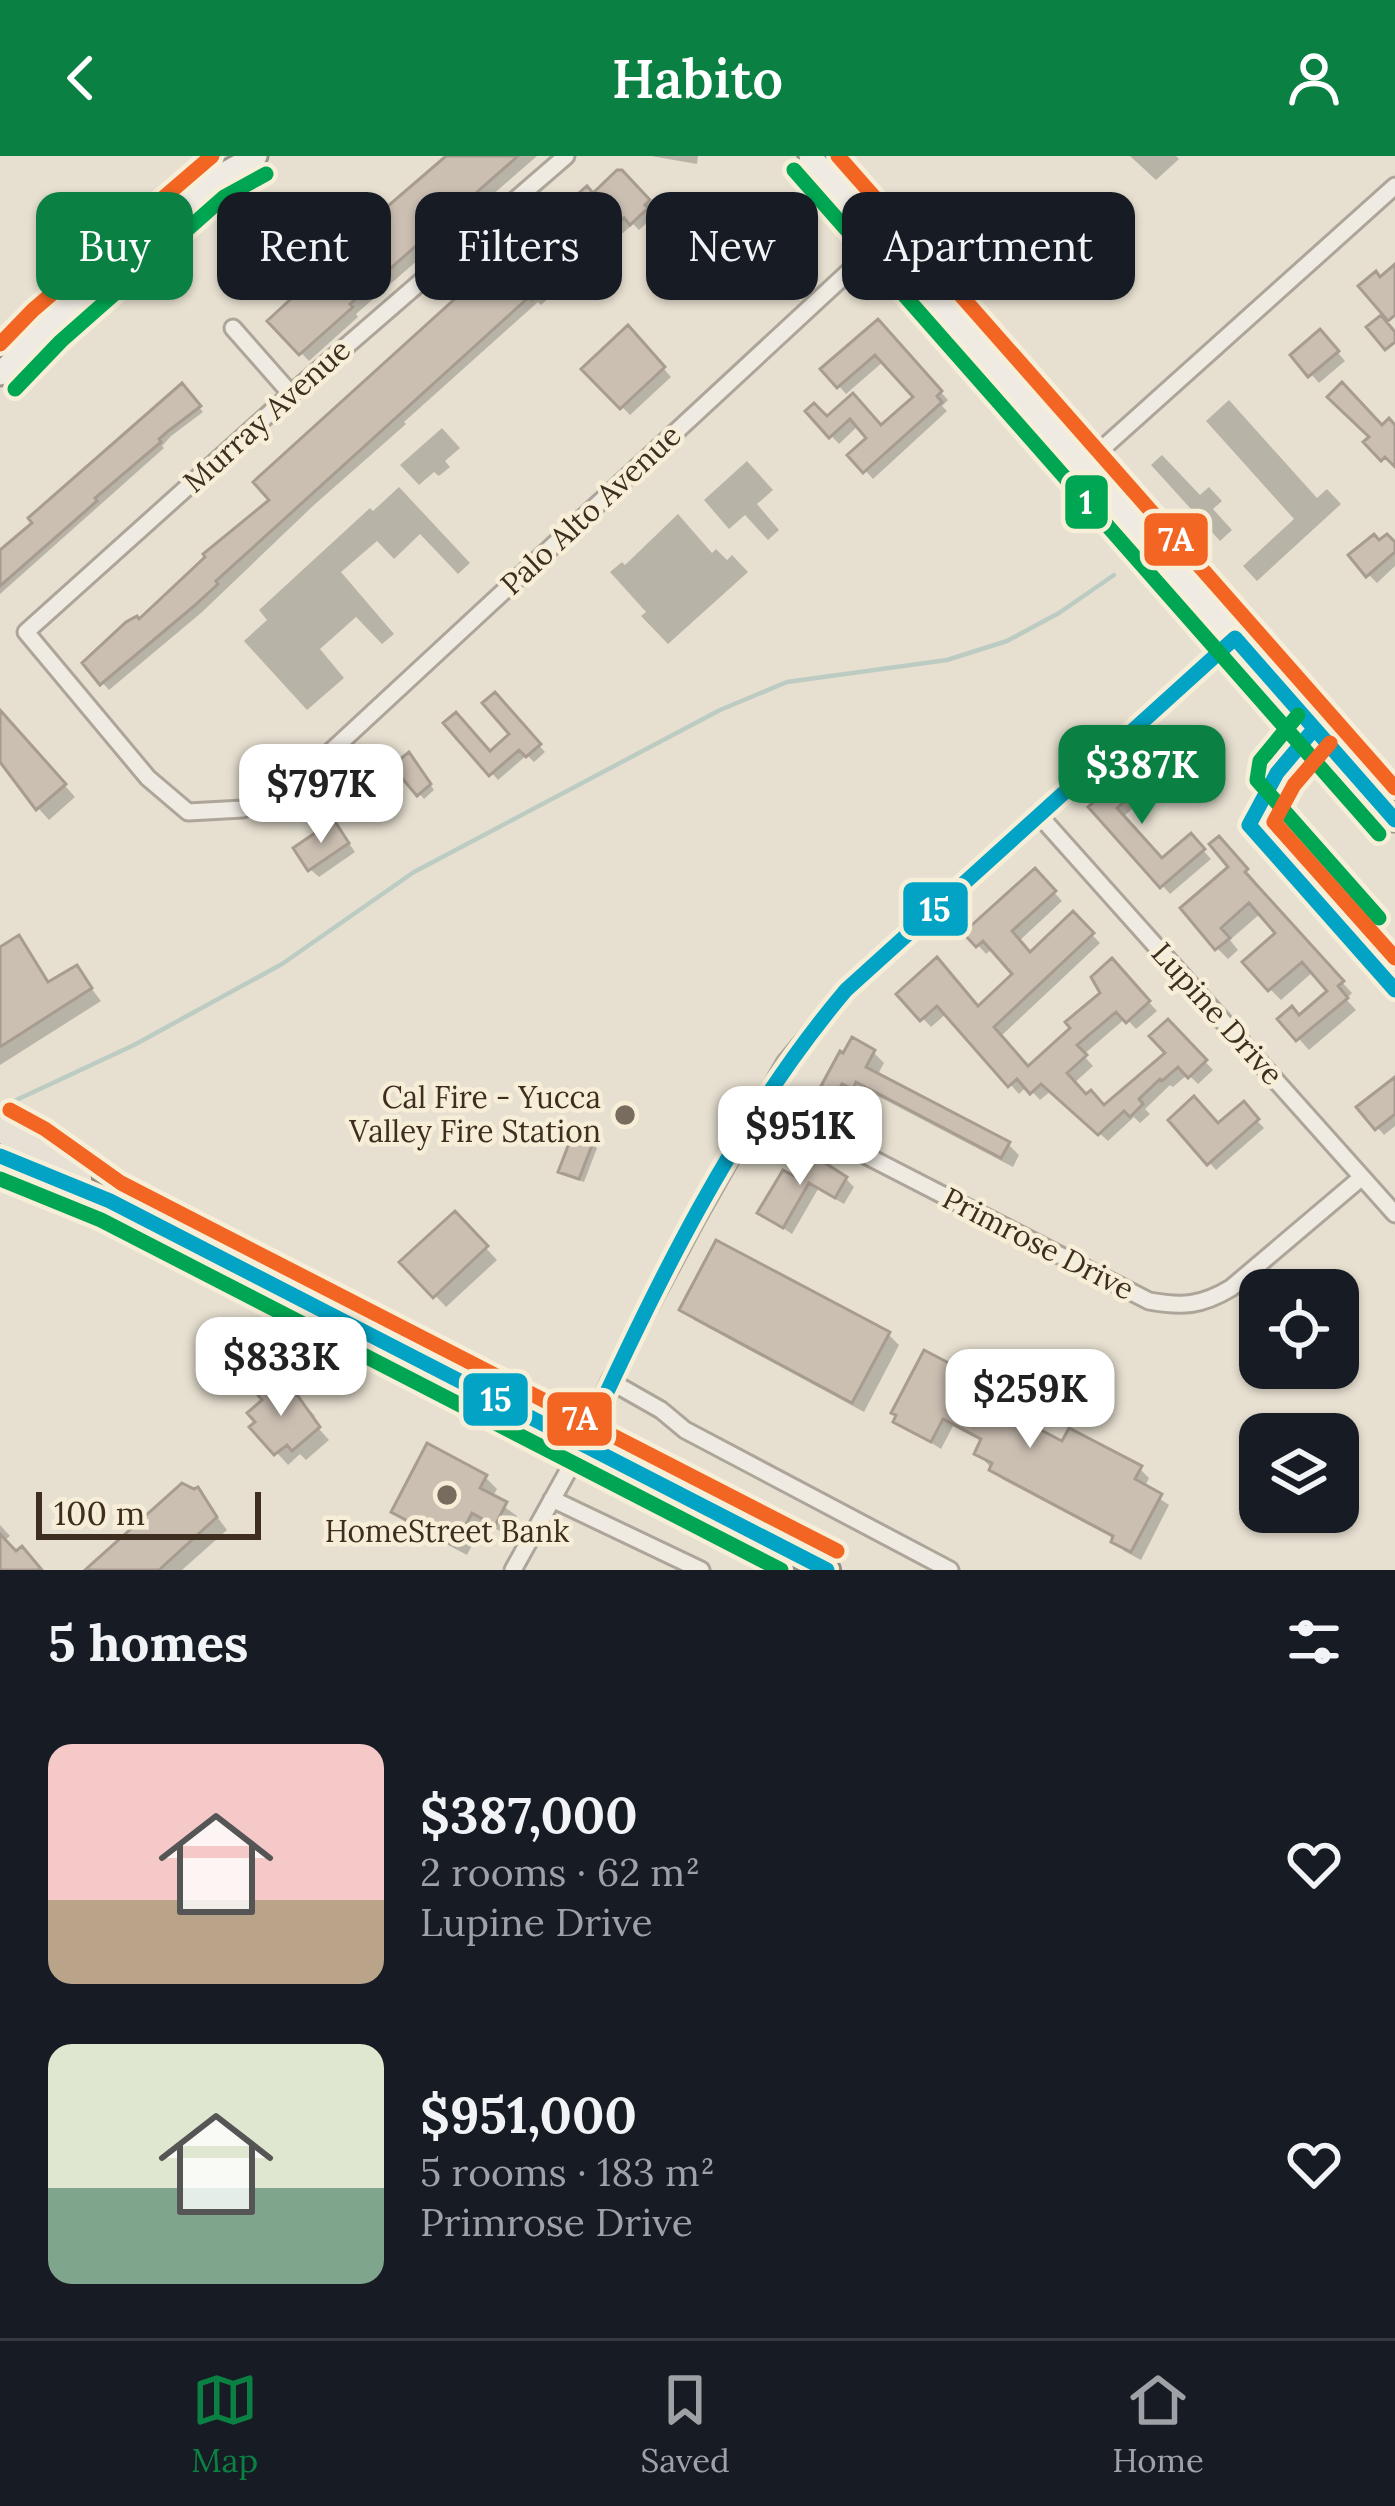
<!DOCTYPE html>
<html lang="en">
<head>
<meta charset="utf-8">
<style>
	:root { --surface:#171b24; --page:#20242c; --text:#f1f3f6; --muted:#9ea1a6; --line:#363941; --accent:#0b8043 }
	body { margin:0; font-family:Lora,serif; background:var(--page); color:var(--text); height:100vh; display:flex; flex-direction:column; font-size:45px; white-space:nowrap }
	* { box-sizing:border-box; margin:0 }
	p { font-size:39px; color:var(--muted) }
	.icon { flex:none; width:66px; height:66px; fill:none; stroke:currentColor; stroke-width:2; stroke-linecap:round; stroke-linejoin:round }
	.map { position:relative; height:1414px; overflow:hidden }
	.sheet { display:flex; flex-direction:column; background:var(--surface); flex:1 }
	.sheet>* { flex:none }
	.hud { position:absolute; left:36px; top:36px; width:1323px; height:108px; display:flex; gap:24px }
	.buttons { position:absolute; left:1239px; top:1113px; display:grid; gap:24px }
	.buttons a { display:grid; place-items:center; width:120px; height:120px; border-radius:24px; background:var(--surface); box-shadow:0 3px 9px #0004; font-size:60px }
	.scale { position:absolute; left:36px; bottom:30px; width:225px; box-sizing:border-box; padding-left:12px; border:6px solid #3d2e20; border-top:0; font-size:33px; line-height:42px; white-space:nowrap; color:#3d2e20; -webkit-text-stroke:9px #f7eed8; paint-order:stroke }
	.price { position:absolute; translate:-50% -102px; padding:0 27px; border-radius:24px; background:#fff; color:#222; font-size:39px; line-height:78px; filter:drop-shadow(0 3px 6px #0008) }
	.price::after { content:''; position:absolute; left:50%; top:72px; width:36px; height:27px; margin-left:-18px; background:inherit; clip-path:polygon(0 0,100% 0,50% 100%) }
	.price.active { background:var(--accent); color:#fff }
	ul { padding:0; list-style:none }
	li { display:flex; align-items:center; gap:36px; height:300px; padding:0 48px }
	li span { display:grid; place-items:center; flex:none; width:336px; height:240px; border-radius:24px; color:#555 }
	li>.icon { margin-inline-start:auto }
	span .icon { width:144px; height:144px; fill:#fffc; stroke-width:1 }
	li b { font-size:51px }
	h2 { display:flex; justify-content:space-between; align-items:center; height:144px; padding:0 48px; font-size:51px }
	.pill { padding:0 42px; border-radius:24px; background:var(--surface); box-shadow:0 3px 9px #0004; font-size:42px; line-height:108px }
	.pill.active { background:var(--accent); color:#fff }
	header { display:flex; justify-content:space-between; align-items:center; height:156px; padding:0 48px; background:var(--accent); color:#fff; font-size:54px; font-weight:600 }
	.menu { display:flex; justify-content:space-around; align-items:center; height:168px; border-top:3px solid var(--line); background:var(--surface); font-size:33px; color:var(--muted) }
	.menu a { display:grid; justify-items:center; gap:6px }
	.menu .active { color:var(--accent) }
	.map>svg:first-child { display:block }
</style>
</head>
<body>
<header><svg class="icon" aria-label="back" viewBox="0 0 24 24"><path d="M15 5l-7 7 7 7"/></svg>Habito<svg class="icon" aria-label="person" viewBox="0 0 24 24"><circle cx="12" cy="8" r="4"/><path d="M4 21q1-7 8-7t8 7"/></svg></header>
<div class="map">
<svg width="1395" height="1414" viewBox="0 0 1395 1414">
	<rect width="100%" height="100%" fill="#e7e0d1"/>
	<path fill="#0003" d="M449,0H537L356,158L358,161L309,205L271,165Z
		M651,0H698L697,8Z
		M1130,0H1176L1179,3L1156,24Z
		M620,16L655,53L650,58L653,61L639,74L633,68L541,149L538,146L404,266L406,268L314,349L201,457L109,534L86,508L139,467L274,344L492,118L594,41Z
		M878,167L948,244L942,250L947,255L873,323L851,299L871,282L859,269L839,288L809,256L827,264L853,241L881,273L917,241L884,205L846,238L824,213Z
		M636,181L671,221L630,259L585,213Z
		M1328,185L1345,205L1319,227L1294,199Z
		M182,231L203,256L171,280L162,290L164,292L0,438V396Z
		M1229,244L1317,342L1327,333L1341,348L1257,425L1243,410L1294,363L1206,265Z
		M442,272L460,292L445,305L450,311L439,320L434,316L419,329L400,309Z
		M1162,299L1200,339L1209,331L1222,345L1213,353L1232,374L1220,385L1151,309Z
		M747,305L773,334L757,348L779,374L768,384L745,359L729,373L704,344Z
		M399,331L470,407L458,418L420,378L394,403L377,385L341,416L394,478L382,488L356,461L320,493L344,522L307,554L244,485L267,464L259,454L370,352L373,355Z
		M678,358L712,397L716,393L727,404L732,399L748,416L668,488L641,460L646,456L610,416L622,406L625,409Z
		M1379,388L1395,389V410L1377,427L1369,419Z
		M494,540L545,596L534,606L527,599L498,624L448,567L490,599L513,578Z
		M0,557L75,641L49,664L21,633L0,602Z
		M1146,603L1165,624L1123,661L1162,706L1191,681L1211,703L1170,738L1092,651Z
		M413,605L434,634L424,643L396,611Z
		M341,676L355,696L319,721L310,713Z
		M1229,694L1256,726L1253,729L1352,837L1346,843L1356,854L1309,894L1281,863L1299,862L1331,836L1314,815L1281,844L1270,833L1279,777L1261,757L1230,784L1238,794L1228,803L1217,792L1232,711Z
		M1035,716L1062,745L1018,786L1030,800L1073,759L1100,787L1000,881L1029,914L1074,872L1103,838L1112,806L1157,855L1136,873L1126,862L1083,899L1093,910L1073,928L1087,942L1104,952L1169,898L1168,867L1213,914L1198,928L1188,918L1173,931L1170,929L1145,953L1150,958L1140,967L1134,961L1108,985L1052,934L1040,944L1027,930L1019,938L947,857L931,871L900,838L979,853L1016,818L993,792L986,798L968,778Z
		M19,783L51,828L76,812L101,845L0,909V795Z
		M873,896L884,907L877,920L1008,988L1019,999L1013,1011L868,935L864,942L853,937L848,947L825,929Z
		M1395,925V970L1384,979L1360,951Z
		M1243,950L1264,972L1216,1014L1172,964L1218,971Z
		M592,987L597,992L584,1026L567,1020L562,1015Z
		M846,1023L854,1031L844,1048L818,1033L792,1078L761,1057L795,1024Z
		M455,1059L497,1104L446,1151L404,1106Z
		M683,1153L888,1178L899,1189L864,1256L694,1164Z
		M290,1233L315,1260L311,1264L329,1284L306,1304L300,1298L288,1309L254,1271Z
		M994,1235L1004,1244L998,1255L1063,1289L1140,1313L1149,1322L1144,1332L1169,1349L1141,1404L1124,1395L1115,1383L1002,1323L977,1297L983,1286L953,1270L941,1293L897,1265Z
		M485,1321L497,1333L492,1342L517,1360L507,1379L484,1366L467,1399L406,1367L394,1355Z
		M183,1331L198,1335L227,1374L182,1414H89Z
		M0,1369L10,1380L4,1385L16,1398L21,1394L40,1414H0Z"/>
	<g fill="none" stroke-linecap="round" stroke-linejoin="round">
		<path stroke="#bcccc2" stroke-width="4.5" d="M12,946L134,889L282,808L414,716L720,554L787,526L947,504L1007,485L1059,457L1114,419"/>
	</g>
	<path fill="#cbbfb2" stroke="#a89c90" stroke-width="3" d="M446,0H518L350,148L353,151L299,199L267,165L333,104L330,100Z
		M617,14H622L650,44L645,49L648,52L630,69L624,62L532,144L529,141L216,425L218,428L194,450L100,529L82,507L126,466L137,460L139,463L205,401L203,398L269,344L253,326L490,111L492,114L587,30L593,37Z
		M1395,108V159L1388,165L1358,130L1376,115L1380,121Z
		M1381,159L1395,176V186L1385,194L1366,171Z
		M878,163L942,235L937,240L942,246L863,317L847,299L866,282L850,263L829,282L805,255L814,247L827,260L853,237L881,269L913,241L875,199L837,232L820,213Z
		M628,169L665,211L620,253L581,213Z
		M1320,173L1339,195L1308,221L1290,199Z
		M1342,226L1382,269L1389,262L1395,269V311L1385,301L1381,305L1363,286L1369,281L1327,241Z
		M182,227L201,250L167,276L159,283L161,286L95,342L97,345L0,430V394L32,367L28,362Z
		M1374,378L1379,384L1387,378L1395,386V396L1366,421L1348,399Z
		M495,536L541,588L526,601L519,594L489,620L443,567L456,556L490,595L509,578L482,547Z
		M0,554L66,628L36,654L0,606Z
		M409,596L431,628L417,640L392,610Z
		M1147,599L1160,614L1117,652L1162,702L1191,677L1205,693L1160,732L1088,651Z
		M334,664L349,687L308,715L293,692Z
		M1219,680L1248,713L1245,716L1344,825L1338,830L1348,842L1296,885L1277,863L1292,850L1299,859L1327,835L1302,806L1268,835L1242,806L1275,777L1249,747L1221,772L1230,782L1215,794L1180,752L1228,711L1209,688Z
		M1035,712L1056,735L1012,775L1030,796L1073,755L1094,777L994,871L1028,910L1070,872L1065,866L1100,837L1091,821L1112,802L1150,845L1126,867L1116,856L1077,889L1087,899L1067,917L1086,938L1091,934L1104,949L1165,897L1149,880L1168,863L1207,904L1188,922L1178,911L1162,925L1160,923L1139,943L1143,948L1130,961L1124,955L1098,979L1041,928L1030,938L1017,923L1008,931L937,850L920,865L896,838L937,801L978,850L1012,818L983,785L976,791L963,777Z
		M19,779L48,826L77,809L92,832L0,891V791Z
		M852,881L875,894L866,911L1010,986L1001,1002L856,926L853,933L842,928L836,938L821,930L840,895L843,897Z
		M1395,921V958L1375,974L1356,951Z
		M1194,940L1218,967L1244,945L1259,963L1207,1009L1168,964Z
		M573,977L594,984L579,1023L558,1016Z
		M808,996L847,1021L835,1042L809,1027L783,1072L757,1057L783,1014L794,1020Z
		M455,1055L488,1090L433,1142L399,1106Z
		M716,1084L890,1176L852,1247L679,1154Z
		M924,1194L996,1232L989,1247L1062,1285L1069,1272L1142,1310L1135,1323L1162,1338L1131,1396L1111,1386L1113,1380L989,1314L992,1307L974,1298L981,1283L943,1263L931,1286L893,1266L896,1259L891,1257Z
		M273,1224L283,1235L290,1229L320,1271L292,1295L287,1289L274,1299L249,1271L255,1266L247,1257L262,1244L257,1238Z
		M427,1287L487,1319L480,1332L507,1346L495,1370L472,1357L455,1390L391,1356Z
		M182,1327L194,1333L198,1331L217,1361L159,1414H85Z
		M0,1378L16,1395L22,1390L42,1414H0Z"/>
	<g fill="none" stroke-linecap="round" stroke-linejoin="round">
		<g stroke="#ada599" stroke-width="21">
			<path id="street" d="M566,0L291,238L26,476L148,622L188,656L243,653L300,624L884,83
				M233,172L291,238
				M1083,310L1395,30
				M1038,658L1395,1058
				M760,945L1149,1145C1182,1151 1201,1150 1231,1132L1362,1021
				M610,1225L661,1254L685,1274L950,1414
				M552,1343L701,1414
				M513,1414L583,1288L610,1225L697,1062L785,907L846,834L1235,482"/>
		</g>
		<g stroke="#9c958a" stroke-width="27">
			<path id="secondary" d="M810,0L1395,664
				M0,218L47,170L212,24L256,0"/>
		</g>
		<g stroke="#928b80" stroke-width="30">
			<path id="primary" d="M0,973L79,1023
				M0,1000L110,1045L827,1414"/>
		</g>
		<use href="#street" stroke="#efebe3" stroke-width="15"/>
		<use href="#secondary" stroke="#efebe3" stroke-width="21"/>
		<use href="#primary" stroke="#e6e1d4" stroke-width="24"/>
		<g stroke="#f7eed8" stroke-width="24">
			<path id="bus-1" d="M1314,573L1277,617L1249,669L1395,834
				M0,1000L110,1045L827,1414
				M583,1288C654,1132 735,965 846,834L1235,482L1395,664"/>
		</g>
		<g stroke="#f7eed8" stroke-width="24">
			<path id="bus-2" d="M794,14L1379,678
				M15,233L61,185L224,41L266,18
				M1298,559L1260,605L1257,624L1379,762
				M0,1023L101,1064L781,1414"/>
		</g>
		<g stroke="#f7eed8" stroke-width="24">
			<path id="bus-3" d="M838,0L1395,632
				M0,188L33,154L212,0
				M1330,587L1294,629L1274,666L1395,802
				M10,954L45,973L121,1027L837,1395"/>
		</g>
		<use href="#bus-1" stroke="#03a3c5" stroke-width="15"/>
		<use href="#bus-2" stroke="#00a651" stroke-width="15"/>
		<use href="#bus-3" stroke="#f26522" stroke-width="15"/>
	</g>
	<g fill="#786c5e" stroke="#f7eed8" stroke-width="4.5">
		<circle cx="625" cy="959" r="12"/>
		<circle cx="447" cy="1339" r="12"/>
	</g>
	<g text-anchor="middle" stroke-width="9" stroke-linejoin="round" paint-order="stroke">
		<g font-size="30" fill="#3d2e20" stroke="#f7eed8">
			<text transform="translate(267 260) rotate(-42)" y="10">Murray Avenue</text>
			<text transform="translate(591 354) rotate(-43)" y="10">Palo Alto Avenue</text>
			<text transform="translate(1217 858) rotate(48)" y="10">Lupine Drive</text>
			<text transform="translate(1038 1088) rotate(27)" y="10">Primrose Drive</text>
		</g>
		<g font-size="30" fill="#3d2e20" stroke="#f7eed8" text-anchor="end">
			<text x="601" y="952">Cal Fire - Yucca<tspan x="601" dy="34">Valley Fire Station</tspan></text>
			<text x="447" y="1386" text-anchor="middle">HomeStreet Bank</text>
		</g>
	</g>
	<g stroke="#f7eed8" stroke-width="4.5">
		<rect x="1063" y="317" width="47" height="58" rx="12" fill="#00a651"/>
		<rect x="1142" y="355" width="68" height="57" rx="12" fill="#f26522"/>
		<rect x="901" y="724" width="69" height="58" rx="12" fill="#03a3c5"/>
		<rect x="461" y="1215" width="69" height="57" rx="12" fill="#03a3c5"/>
		<rect x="545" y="1234" width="69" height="58" rx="12" fill="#f26522"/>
	</g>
	<g font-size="33" text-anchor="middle" font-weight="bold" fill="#fff">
		<text x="1086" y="358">1</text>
		<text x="1176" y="395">7A</text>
		<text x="935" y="765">15</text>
		<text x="496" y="1255">15</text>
		<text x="580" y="1274">7A</text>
	</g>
</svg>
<div class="buttons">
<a><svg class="icon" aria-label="locate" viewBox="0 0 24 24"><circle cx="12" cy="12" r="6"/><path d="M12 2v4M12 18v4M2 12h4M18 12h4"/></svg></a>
<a><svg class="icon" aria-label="layers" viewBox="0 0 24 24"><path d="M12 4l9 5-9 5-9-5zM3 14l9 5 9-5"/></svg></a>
</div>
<div class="scale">100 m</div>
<b class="price active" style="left:1142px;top:671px">$387K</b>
<b class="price" style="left:321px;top:690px">$797K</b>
<b class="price" style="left:800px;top:1032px">$951K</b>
<b class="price" style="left:281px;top:1263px">$833K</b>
<b class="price" style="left:1030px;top:1295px">$259K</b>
<div class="hud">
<a class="pill active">Buy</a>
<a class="pill">Rent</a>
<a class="pill">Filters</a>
<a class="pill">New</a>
<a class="pill">Apartment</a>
</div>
</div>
<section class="sheet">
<h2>5 homes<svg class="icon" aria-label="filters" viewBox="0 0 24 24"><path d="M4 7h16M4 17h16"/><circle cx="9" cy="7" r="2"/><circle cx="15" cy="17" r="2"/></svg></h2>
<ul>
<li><span style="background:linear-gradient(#f6c9c9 65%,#b9a48a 0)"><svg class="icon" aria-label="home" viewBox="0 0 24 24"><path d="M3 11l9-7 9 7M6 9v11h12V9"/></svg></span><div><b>$387,000</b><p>2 rooms · 62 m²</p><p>Lupine Drive</p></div><svg class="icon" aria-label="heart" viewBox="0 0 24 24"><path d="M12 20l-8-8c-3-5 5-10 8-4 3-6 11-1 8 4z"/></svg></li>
<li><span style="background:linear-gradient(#dfe7d0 60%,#7fa58c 0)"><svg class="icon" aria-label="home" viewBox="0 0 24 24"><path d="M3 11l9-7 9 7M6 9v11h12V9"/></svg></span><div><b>$951,000</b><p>5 rooms · 183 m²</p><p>Primrose Drive</p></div><svg class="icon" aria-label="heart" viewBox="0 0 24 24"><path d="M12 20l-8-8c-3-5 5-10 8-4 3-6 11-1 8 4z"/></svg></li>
</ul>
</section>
<nav class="menu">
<a class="active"><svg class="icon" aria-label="map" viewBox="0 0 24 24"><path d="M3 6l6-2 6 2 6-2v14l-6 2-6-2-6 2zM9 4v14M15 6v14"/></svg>Map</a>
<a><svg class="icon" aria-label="saved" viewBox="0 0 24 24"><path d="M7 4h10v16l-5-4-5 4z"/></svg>Saved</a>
<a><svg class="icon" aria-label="home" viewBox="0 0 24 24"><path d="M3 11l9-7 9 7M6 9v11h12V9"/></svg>Home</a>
</nav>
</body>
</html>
